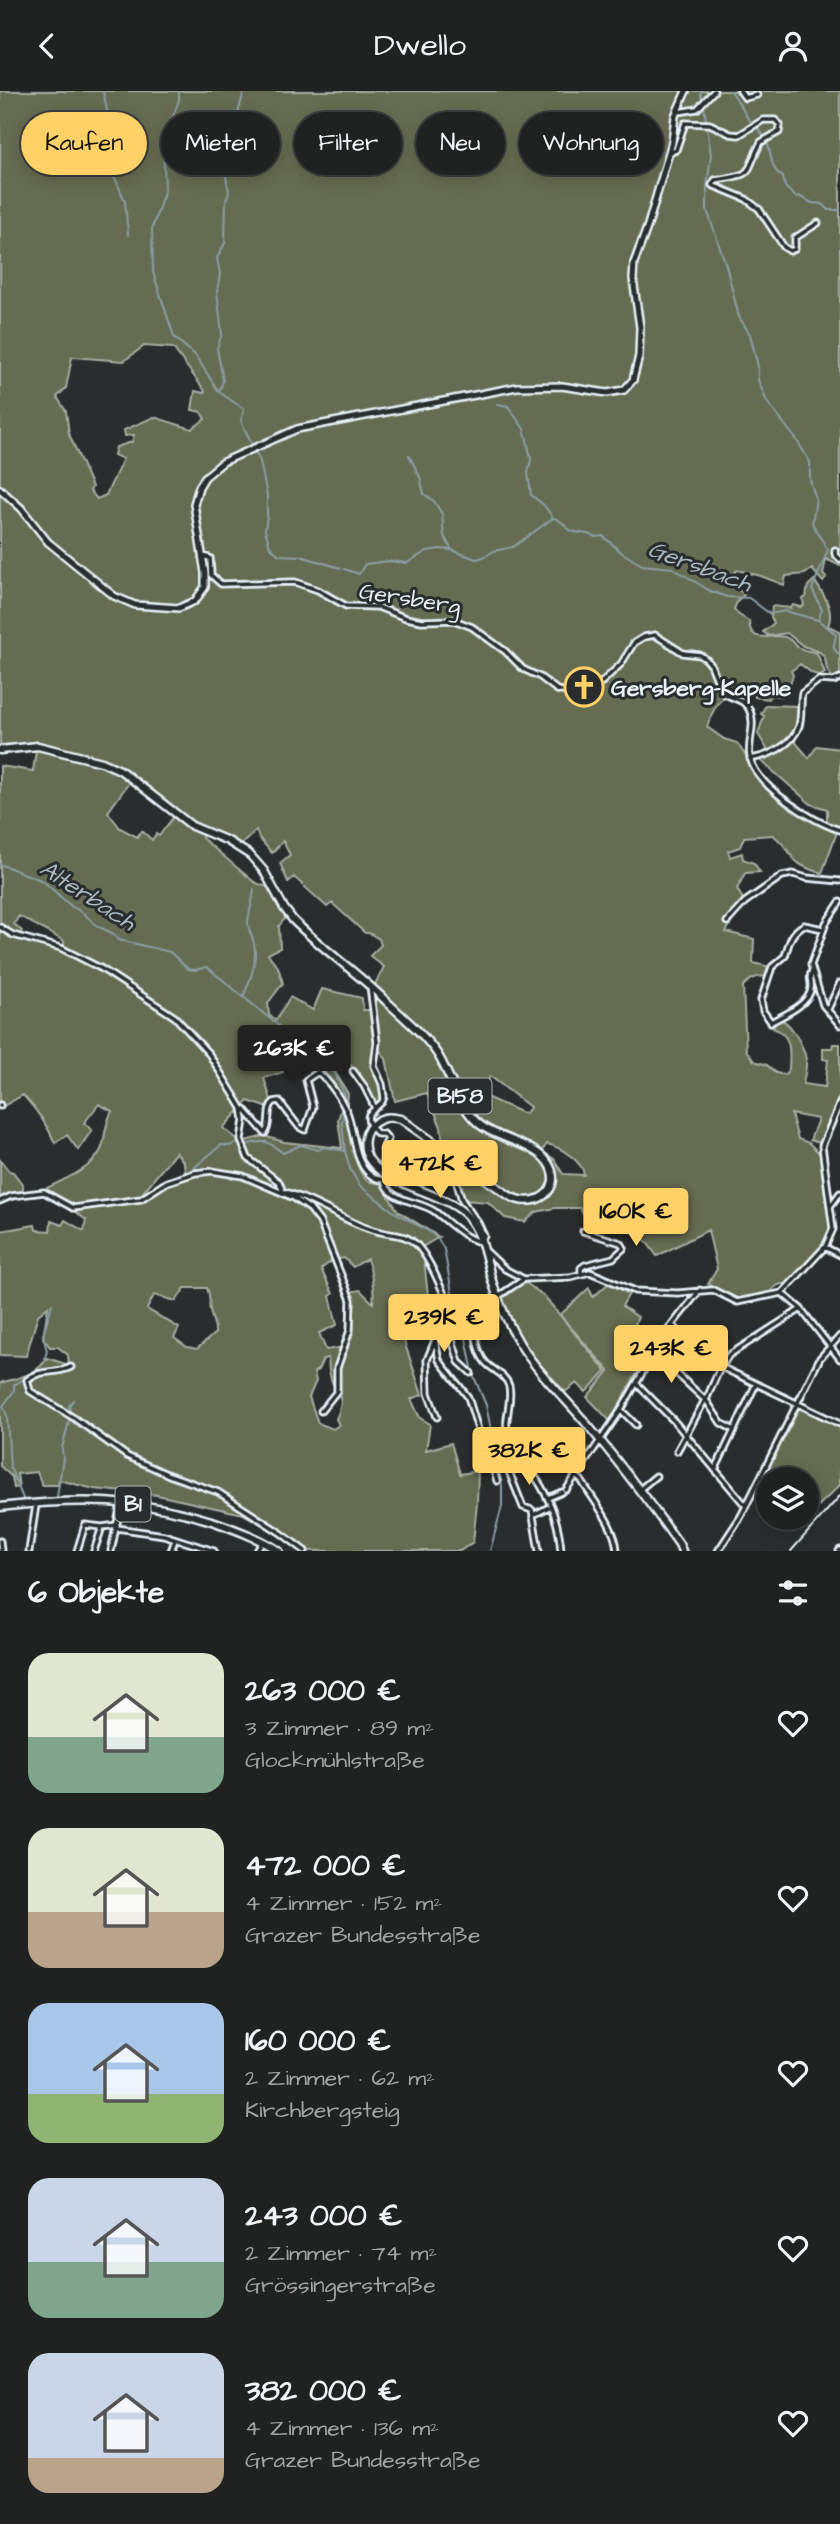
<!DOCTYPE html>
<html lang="de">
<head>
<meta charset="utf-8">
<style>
	:root { --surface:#202222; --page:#2d2f2f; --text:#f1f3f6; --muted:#a2a4a5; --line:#3d3f40; --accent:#ffd166 }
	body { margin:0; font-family:"Architects Daughter",sans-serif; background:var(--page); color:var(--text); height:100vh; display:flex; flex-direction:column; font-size:26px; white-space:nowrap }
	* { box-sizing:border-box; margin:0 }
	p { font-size:23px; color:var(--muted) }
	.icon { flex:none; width:38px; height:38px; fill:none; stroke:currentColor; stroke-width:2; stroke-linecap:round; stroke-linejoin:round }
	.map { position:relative; height:1460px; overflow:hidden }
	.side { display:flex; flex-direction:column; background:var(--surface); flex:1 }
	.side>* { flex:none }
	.top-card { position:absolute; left:21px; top:21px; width:798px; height:63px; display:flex; gap:14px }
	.buttons { position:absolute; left:756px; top:1376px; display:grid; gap:14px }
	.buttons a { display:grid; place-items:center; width:63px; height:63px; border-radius:50%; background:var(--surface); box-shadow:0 4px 18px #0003,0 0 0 2px var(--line); font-size:35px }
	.price { position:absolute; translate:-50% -60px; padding:0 16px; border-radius:7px; background:var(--accent); color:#111; font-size:23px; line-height:46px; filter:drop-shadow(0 2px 4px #0008) }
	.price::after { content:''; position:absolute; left:50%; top:42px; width:21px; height:16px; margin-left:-10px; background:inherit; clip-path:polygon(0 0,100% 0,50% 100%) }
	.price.active { background:#222; color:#fff }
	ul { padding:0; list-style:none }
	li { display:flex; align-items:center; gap:21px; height:175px; padding:0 28px }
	li span { display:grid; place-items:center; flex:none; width:196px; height:140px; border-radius:21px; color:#555 }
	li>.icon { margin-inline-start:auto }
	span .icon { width:84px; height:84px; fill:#fffc; stroke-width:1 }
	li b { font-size:30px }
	h2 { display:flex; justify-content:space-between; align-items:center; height:84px; padding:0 28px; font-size:30px }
	.chip { padding:0 24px; border-radius:32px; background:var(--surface); box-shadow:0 4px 18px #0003,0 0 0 2px var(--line); font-size:24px; line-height:63px }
	.chip.active { background:var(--accent); color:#111 }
	header { display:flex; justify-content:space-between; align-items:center; height:91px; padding:0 28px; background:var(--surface); font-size:32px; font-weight:600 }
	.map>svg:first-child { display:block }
</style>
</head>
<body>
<header><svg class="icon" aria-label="back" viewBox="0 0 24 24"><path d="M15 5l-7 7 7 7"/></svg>Dwello<svg class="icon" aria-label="person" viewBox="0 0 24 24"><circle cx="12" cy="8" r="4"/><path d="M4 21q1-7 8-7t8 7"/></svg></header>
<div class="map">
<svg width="840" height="1460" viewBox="0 0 840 1460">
	<rect width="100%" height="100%" fill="#2a2d2e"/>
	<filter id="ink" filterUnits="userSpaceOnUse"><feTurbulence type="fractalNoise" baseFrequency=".0143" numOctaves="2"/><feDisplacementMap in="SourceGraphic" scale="14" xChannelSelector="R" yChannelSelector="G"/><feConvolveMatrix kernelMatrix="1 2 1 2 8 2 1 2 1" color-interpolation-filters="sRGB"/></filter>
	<g filter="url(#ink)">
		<path fill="#666c51" stroke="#a7aea4" stroke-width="2" fill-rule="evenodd" d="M0,0H840V475L826,468L823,483L826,487L823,491L812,478L805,483L786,485L784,494L761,485L737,479L728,490L733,496L745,503L738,509L734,518L739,524L749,530C750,555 771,542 785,546C791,548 795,554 800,557C805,560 811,560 817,562L825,582L820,585L812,582L800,573L791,580L793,584L787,602L782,605L770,604L769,608L755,606L752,591L740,604C716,605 715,615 707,636L724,648L737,652L759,684L790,716L827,735V718L811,713L759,668L770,663L758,643L764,625L761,623L766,614L799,615L798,635L792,647L809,667L817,655L840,658V742L837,741L822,782C785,772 797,763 773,744L744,746L740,756L728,760L730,766L742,762L743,768L754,772L760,781L745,782L737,798L744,810L726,841L754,848L753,872L770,876L768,885C757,885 751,887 743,895L746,959L754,970L767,974L776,982L785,984L789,978C790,960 792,944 773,937L775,933L782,929C792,933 805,958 806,969C807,976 804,986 803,993L825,996L828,969L823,968V957H832L833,953H840V1003L820,1052L810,1049L818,1028L791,1023L798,1048L809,1052L820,1063L832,1134L824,1154L789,1193C781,1192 774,1194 770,1202L740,1209L708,1193L717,1178L708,1139L657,1165L631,1130L609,1131L605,1135C593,1133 584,1128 580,1117H555L536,1121L525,1131L505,1127L488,1111L464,1109L442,1059C461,1073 501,1108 522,1113C544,1119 563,1090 551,1071C539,1053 500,1046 482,1032C460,1015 454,981 437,959C420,935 395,915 374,895L384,876L370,865L381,854L379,848L369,842H365L332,812L327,816L294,786L288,791L280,772L290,764L283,750L272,762L259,747L256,739L237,758L203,744L202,747L254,791L272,798L286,826L279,835L280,857L268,863L278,876L283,892L268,912L269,924L276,929L290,906L313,919L322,898L362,907L363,919H376L371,899C392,919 417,938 434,963C448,983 455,1010 471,1028C479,1038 499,1050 511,1055C524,1060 539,1060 547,1075C559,1095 536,1114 516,1107L443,1054L441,1036L427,1002L395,1010L386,968L380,960L372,967L380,1000L383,1002L382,1010L375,1015L365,994L347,969L333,977L348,1003L346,1021L355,1058L352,1060L360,1080L367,1090L381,1093L398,1120L439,1146L419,1158L424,1168L428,1205L416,1209L417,1213L400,1216L405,1253L422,1304L411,1308L420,1327L430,1333L426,1359L451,1352L460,1383L478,1380L477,1413L473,1451L460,1460H303L288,1448L243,1423L157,1404L94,1398L59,1389L58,1394H42L37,1381L17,1383L19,1396L14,1397L12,1386L0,1375V1292C18,1287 37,1284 47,1267L69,1274L68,1264L58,1256H50L43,1247L48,1216L38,1224L26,1265L0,1264V1140L35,1134L36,1139L50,1140L51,1130L62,1134L65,1129L84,1140L86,1129L47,1100V1097C68,1086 97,1077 103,1053C106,1039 105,1034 112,1020L99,1013L84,1032L92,1039L78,1059L67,1044L55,1052C47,1033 37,1019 23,1004L0,1017V675L33,680L37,652L0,654ZM144,255L173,257L205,300L204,302L195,300L192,319L201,321L205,328L192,338L154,326L124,339L125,345L134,344L132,351L116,356L114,364L123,368L106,404L97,408L90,400L92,396L69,343L66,320L57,306L66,297L72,266L124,270ZM131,689L174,725L159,745L156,743L152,749L142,740L137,746L120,737L108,721ZM19,825L64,850V857L21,845L22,840L14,833ZM278,945L320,974L343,1012L338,1029L342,1057L284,1051L264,1045L241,1051L223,1037L248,1010L266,1016L271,1009L264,987L283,981L276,971L263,964V959ZM490,985L530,1016V1017L525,1023L486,1006L484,1000ZM547,1053C561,1056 583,1071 584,1084L563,1083L554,1068L542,1060ZM176,1061L184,1072L186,1087L161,1095L145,1108L139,1106ZM344,1167L353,1176L367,1168C371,1178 375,1201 373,1212L360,1199L349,1201L352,1230L345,1256L326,1259L319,1242L337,1234L330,1205L333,1203L321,1178L333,1169ZM185,1197H207C212,1209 208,1211 210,1219C211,1228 216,1233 215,1242L197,1258L187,1256L174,1247L179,1237L147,1218L154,1204L176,1210ZM328,1267C329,1272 328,1278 330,1284C334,1305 348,1301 336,1328L339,1334L333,1338L318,1332L309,1306L316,1290L314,1281L318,1279L323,1268Z
			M814,489C823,503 835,518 828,535L840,540V586L833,588L827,579L825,567L820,561L803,555L787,542L769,545L763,541L774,532L771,526L772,515L791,517L793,514L800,516L804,515L803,508L806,506L808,495Z
			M0,1069L9,1080L13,1081L23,1094V1105L0,1113Z
			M526,1192L544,1205L606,1280L586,1301L577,1292L565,1301C541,1274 511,1245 502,1208L519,1194Z
			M609,1192L629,1203L622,1215L638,1226L635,1233L638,1235L637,1239L655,1250L610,1330L587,1306L609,1280L560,1224L589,1197L593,1206Z
			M800,1316L840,1335V1394L809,1424L807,1420V1388H768V1399L760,1396L797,1317Z"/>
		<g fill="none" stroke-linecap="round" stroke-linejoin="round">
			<path stroke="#8b9ea8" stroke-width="2" d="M103,0L112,44L109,60L114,85L125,110L128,144
				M179,0V9L163,52L165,98L152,138L153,181L174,246L195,264L219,301L244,318L241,330L260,370L267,405V425L265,439L270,456L279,464L301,465L340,477
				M700,0L702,9
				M731,0C737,8 741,16 746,24C751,34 763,39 767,51C772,63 770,79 783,86L785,96L796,106L799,105L812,112L822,113L829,119H840
				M704,15L711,64L707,95V119L726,174L739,226L750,243L758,276V289L767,311L796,348L810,371V389L816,409L812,432L828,459L812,498L822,519L819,527
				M219,301L223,290L217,257L222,243L217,201L220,183L217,167L225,152L226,110L229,101L226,86V67L244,0
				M497,313L508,315L524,338L526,345L531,368L528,382L531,404L544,414L553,427
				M409,364L420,386L424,403L434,410L442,423L444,445L452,459
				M344,478L359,483L365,473L389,470L407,472L427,460L440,458L452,459L476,468L484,466L494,460L513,456L553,427C563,428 564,437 572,440C580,443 587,441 595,446L603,445L621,461L642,474L673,477L710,500L727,506L749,507L770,523L785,520L818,529L836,543C835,551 830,559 840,563
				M0,773L43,790L72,816C82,819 87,826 95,833C103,840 113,839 119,849L170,861L188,878L195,879L207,876L279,935L287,948L301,957L316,961L324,968L336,985L346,1007L342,1032L345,1060L350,1078L360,1095L394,1121L430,1141L438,1148L444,1158L452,1202L463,1233L474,1286L486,1314L502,1394V1415L490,1460
				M243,906C250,890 258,870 254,852C252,844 248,840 248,831C249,820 253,810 254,798
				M245,1054C266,1049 265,1048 283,1062L301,1054L318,1059L324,1056L345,1060
				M188,1082L221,1054L230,1055L235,1052L240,1054
				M45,1267L47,1260L43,1244L52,1213
				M24,1288L14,1294V1300L3,1315L7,1325L10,1376L24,1410
				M70,1321L69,1315L73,1309
				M57,1406L63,1367L62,1357L70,1327
				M79,1460L84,1444"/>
			<g stroke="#e8f1f8" stroke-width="9">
				<path id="minor" d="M740,0L745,7L757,4
					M678,21L697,18L714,0
					M669,62L676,59L685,32L710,33L730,43L739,44L763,29H775L780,34L779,41L761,51C744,83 757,83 715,89L712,94L746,108L759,118L784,156L790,160L795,158V147L818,132
					M835,459V463L840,468
					M202,465L210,467L211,484L221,493L295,491L318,499L346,515L378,516L406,527L422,530L454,529L472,536L505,560L523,578L540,586L557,599L567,601L581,600L602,591L621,573L634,552L644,546L655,544L683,562L700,564L706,568L711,574L722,601C731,608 743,607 749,618C757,633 747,650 750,666C756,696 813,731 840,739
					M750,668C769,665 793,654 799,635C802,624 800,613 802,602L819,589L834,590L840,587
					M840,811L826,832L811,874L823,914L840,934
					M727,831L745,811L782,785L793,783L807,787L840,790
					M0,836L13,844L61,857L102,878L175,926L209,963L242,1017L244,1029L241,1049L248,1067L279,1091L283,1101
					M812,880C808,887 812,889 811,897C810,913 784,924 771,931L763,920L761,909L772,876L785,865C789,852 791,841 804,834L823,838
					M370,895L377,951L374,975L382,993L384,1006L382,1011L369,1023C366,1032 372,1037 378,1043H384L388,1048C381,1058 384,1068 384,1081
					M828,918L840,892
					M353,980L364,995L375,1017
					M0,1014V1015
					M244,1018L265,1042C272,1033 265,1018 274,1011L279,1010L299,1036L305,1039L313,1016L306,989L318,981C329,990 341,1008 347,1021C356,1042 353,1087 384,1089
					M441,1057L455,1086L462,1109L478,1132L484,1145L481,1148
					M384,1089C387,1110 420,1110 434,1120C449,1131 462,1146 480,1151
					M285,1101C320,1110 348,1134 381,1141C395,1145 404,1142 416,1153C431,1169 440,1196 450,1216L475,1223
					M0,1110L11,1105L44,1101L73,1117L141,1108L167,1091L195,1082L212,1080L243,1085L294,1107L310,1118L320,1131L351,1209L350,1239L337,1277V1300L321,1320
					M831,1114L840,1102
					M825,1156L840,1164
					M487,1161L505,1178L524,1188
					M581,1183V1177L585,1174L613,1167L624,1157L621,1152L583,1140
					M782,1202L801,1218L840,1268
					M418,1211L422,1233L435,1249
					M801,1218L729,1264L721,1276L840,1333
					M447,1232L459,1271L471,1282
					M672,1234L709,1270L720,1277L706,1309L721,1332L734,1339
					M435,1249L439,1269L468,1306L483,1355L491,1371L497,1390
					M654,1261L705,1309L677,1360
					M71,1276C56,1284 41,1277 27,1289L30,1300L74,1327L127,1365L169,1384L218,1401L281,1442L305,1460
					M637,1293L674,1330L746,1415
					M621,1319L636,1334
					M437,1326L428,1302L427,1269L435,1249L447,1232L450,1216
					M504,1368L523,1416L532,1419L539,1460
					M491,1371L504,1368L513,1359
					M531,1379L557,1360
					M715,1379L756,1293
					M577,1386L581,1389C594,1410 616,1436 617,1460
					M566,1399L621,1319L664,1244L700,1199
					M639,1399L656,1385
					M548,1407L562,1401
					M533,1424L551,1415
					M117,1437L164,1444L214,1460
					M0,1450L1,1460
					M29,1460L36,1414
					M77,1460L85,1434L102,1436
					M94,1460L102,1436L117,1434
					M111,1460L121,1413
					M171,1460L175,1449
					M257,1460L263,1450
					M561,1460C559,1430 549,1404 531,1380C524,1370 513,1361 509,1349C502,1330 513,1312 509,1295C506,1284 494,1280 486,1272C476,1261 473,1235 476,1220L524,1188L570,1186L590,1181L635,1200L678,1202L713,1199L737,1211L782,1202L825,1156L833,1138L822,1055L840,1012
					M718,1460L741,1425L820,1267L840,1245
					M839,1460L840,1459"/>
			</g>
			<g stroke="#e8f1f8" stroke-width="10">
				<path id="secondary" d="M0,398L21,417L48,451L114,505L135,514L179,517L195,510L205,496V482L194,413L199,396L205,386L223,371L297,338L517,296L562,295L607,302L624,299L633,289L639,265L640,236L633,188L634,172L648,134L672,51L675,25L686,0"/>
			</g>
			<g stroke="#e8f1f8" stroke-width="11">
				<path id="primary" d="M0,659L38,655L102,671L120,679L192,735L228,750L250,764L264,780L284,817L293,829C322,858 357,881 386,910C404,927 425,944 438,964C451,986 459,1016 479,1033C497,1048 536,1053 548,1072C565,1098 535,1121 508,1104L401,1028C392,1026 384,1025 376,1031C369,1035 366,1041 365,1048C357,1093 445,1097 468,1126C483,1144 486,1168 492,1190C499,1212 508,1233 520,1253C538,1282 563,1305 585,1331C618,1370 649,1411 679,1453L682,1460
					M0,1416C76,1407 141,1407 215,1431C237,1439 259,1447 279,1460"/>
			</g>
			<use href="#minor" stroke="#2a2d2e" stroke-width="3.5"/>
			<use href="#secondary" stroke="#2a2d2e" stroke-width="5"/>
			<use href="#primary" stroke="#2a2d2e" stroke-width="6"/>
			<path stroke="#e8f1f8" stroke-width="2" d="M791,1460L840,1405"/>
		</g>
	</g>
	<defs>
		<g id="church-ring" transform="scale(2.0125)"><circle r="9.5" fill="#2a2d2e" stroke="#ffd166" stroke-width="1.5"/><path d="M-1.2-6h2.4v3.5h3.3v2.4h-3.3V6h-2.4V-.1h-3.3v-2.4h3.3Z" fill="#ffd166"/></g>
	</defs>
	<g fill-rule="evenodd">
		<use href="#church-ring" x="584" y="596"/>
	</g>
	<g text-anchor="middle" stroke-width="6" stroke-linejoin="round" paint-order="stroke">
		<g fill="#2a2d2e" stroke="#afb6bb" stroke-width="2">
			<rect x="428.5" y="987.5" width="63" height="35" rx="5"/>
			<rect x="115.5" y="1395.5" width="35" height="35" rx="5"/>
		</g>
		<g font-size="21" font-weight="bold" fill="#e8f1f8">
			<text x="460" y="1012">B158</text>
			<text x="133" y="1420">B1</text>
		</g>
		<g font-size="23" fill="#e8f1f8" stroke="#2a2d2e">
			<text transform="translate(410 507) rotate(9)" y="8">Gersberg</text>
		</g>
		<g font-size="23" font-weight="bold" fill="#e8f1f8" stroke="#2a2d2e" text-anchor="start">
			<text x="611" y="604">Gersberg-Kapelle</text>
		</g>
		<g font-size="24" font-style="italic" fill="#aab9c2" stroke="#2a2d2e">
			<text transform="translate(700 475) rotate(20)" y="8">Gersbach</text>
			<text transform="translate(88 804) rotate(33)" y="8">Alterbach</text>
		</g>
	</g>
</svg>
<div class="buttons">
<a><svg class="icon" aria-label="layers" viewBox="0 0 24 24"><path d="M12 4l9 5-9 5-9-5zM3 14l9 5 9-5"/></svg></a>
</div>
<b class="price active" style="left:294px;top:994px">263K €</b>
<b class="price" style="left:440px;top:1109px">472K €</b>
<b class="price" style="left:636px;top:1157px">160K €</b>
<b class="price" style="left:444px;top:1263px">239K €</b>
<b class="price" style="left:671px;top:1294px">243K €</b>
<b class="price" style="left:529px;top:1396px">382K €</b>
<div class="top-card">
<a class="chip active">Kaufen</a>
<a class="chip">Mieten</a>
<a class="chip">Filter</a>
<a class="chip">Neu</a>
<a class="chip">Wohnung</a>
</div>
</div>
<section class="side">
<h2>6 Objekte<svg class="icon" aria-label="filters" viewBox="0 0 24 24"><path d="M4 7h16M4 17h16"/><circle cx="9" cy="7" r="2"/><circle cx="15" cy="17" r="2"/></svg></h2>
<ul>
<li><span style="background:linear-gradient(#dfe7d0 60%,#7fa58c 0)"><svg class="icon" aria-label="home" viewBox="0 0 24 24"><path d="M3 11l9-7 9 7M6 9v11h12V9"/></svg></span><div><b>263 000 €</b><p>3 Zimmer · 89 m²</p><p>Glockmühlstraße</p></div><svg class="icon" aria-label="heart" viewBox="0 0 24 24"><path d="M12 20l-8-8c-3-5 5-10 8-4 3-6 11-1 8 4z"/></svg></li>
<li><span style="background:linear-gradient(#dfe7d0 60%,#b9a48a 0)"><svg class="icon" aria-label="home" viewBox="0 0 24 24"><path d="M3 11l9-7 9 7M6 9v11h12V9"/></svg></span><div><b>472 000 €</b><p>4 Zimmer · 152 m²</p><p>Grazer Bundesstraße</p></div><svg class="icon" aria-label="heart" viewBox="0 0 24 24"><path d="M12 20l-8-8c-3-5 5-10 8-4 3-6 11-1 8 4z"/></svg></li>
<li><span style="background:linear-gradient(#a9c7e8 65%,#8fb573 0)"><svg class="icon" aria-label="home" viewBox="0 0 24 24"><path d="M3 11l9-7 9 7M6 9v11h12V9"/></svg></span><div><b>160 000 €</b><p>2 Zimmer · 62 m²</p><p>Kirchbergsteig</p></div><svg class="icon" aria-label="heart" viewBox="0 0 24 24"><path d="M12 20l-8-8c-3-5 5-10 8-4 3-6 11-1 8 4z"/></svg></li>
<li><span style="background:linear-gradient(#c9d6e8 60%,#7fa58c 0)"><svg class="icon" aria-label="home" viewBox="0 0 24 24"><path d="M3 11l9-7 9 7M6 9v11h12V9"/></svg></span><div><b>243 000 €</b><p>2 Zimmer · 74 m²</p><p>Grössingerstraße</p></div><svg class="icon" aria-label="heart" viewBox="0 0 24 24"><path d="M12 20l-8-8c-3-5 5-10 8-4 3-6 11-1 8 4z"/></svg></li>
<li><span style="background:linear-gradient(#c9d6e8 75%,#b9a48a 0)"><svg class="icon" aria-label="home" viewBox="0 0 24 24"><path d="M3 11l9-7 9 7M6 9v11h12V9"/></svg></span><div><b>382 000 €</b><p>4 Zimmer · 136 m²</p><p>Grazer Bundesstraße</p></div><svg class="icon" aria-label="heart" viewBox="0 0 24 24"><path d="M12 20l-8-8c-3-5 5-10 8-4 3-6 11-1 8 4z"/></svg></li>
</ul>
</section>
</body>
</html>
